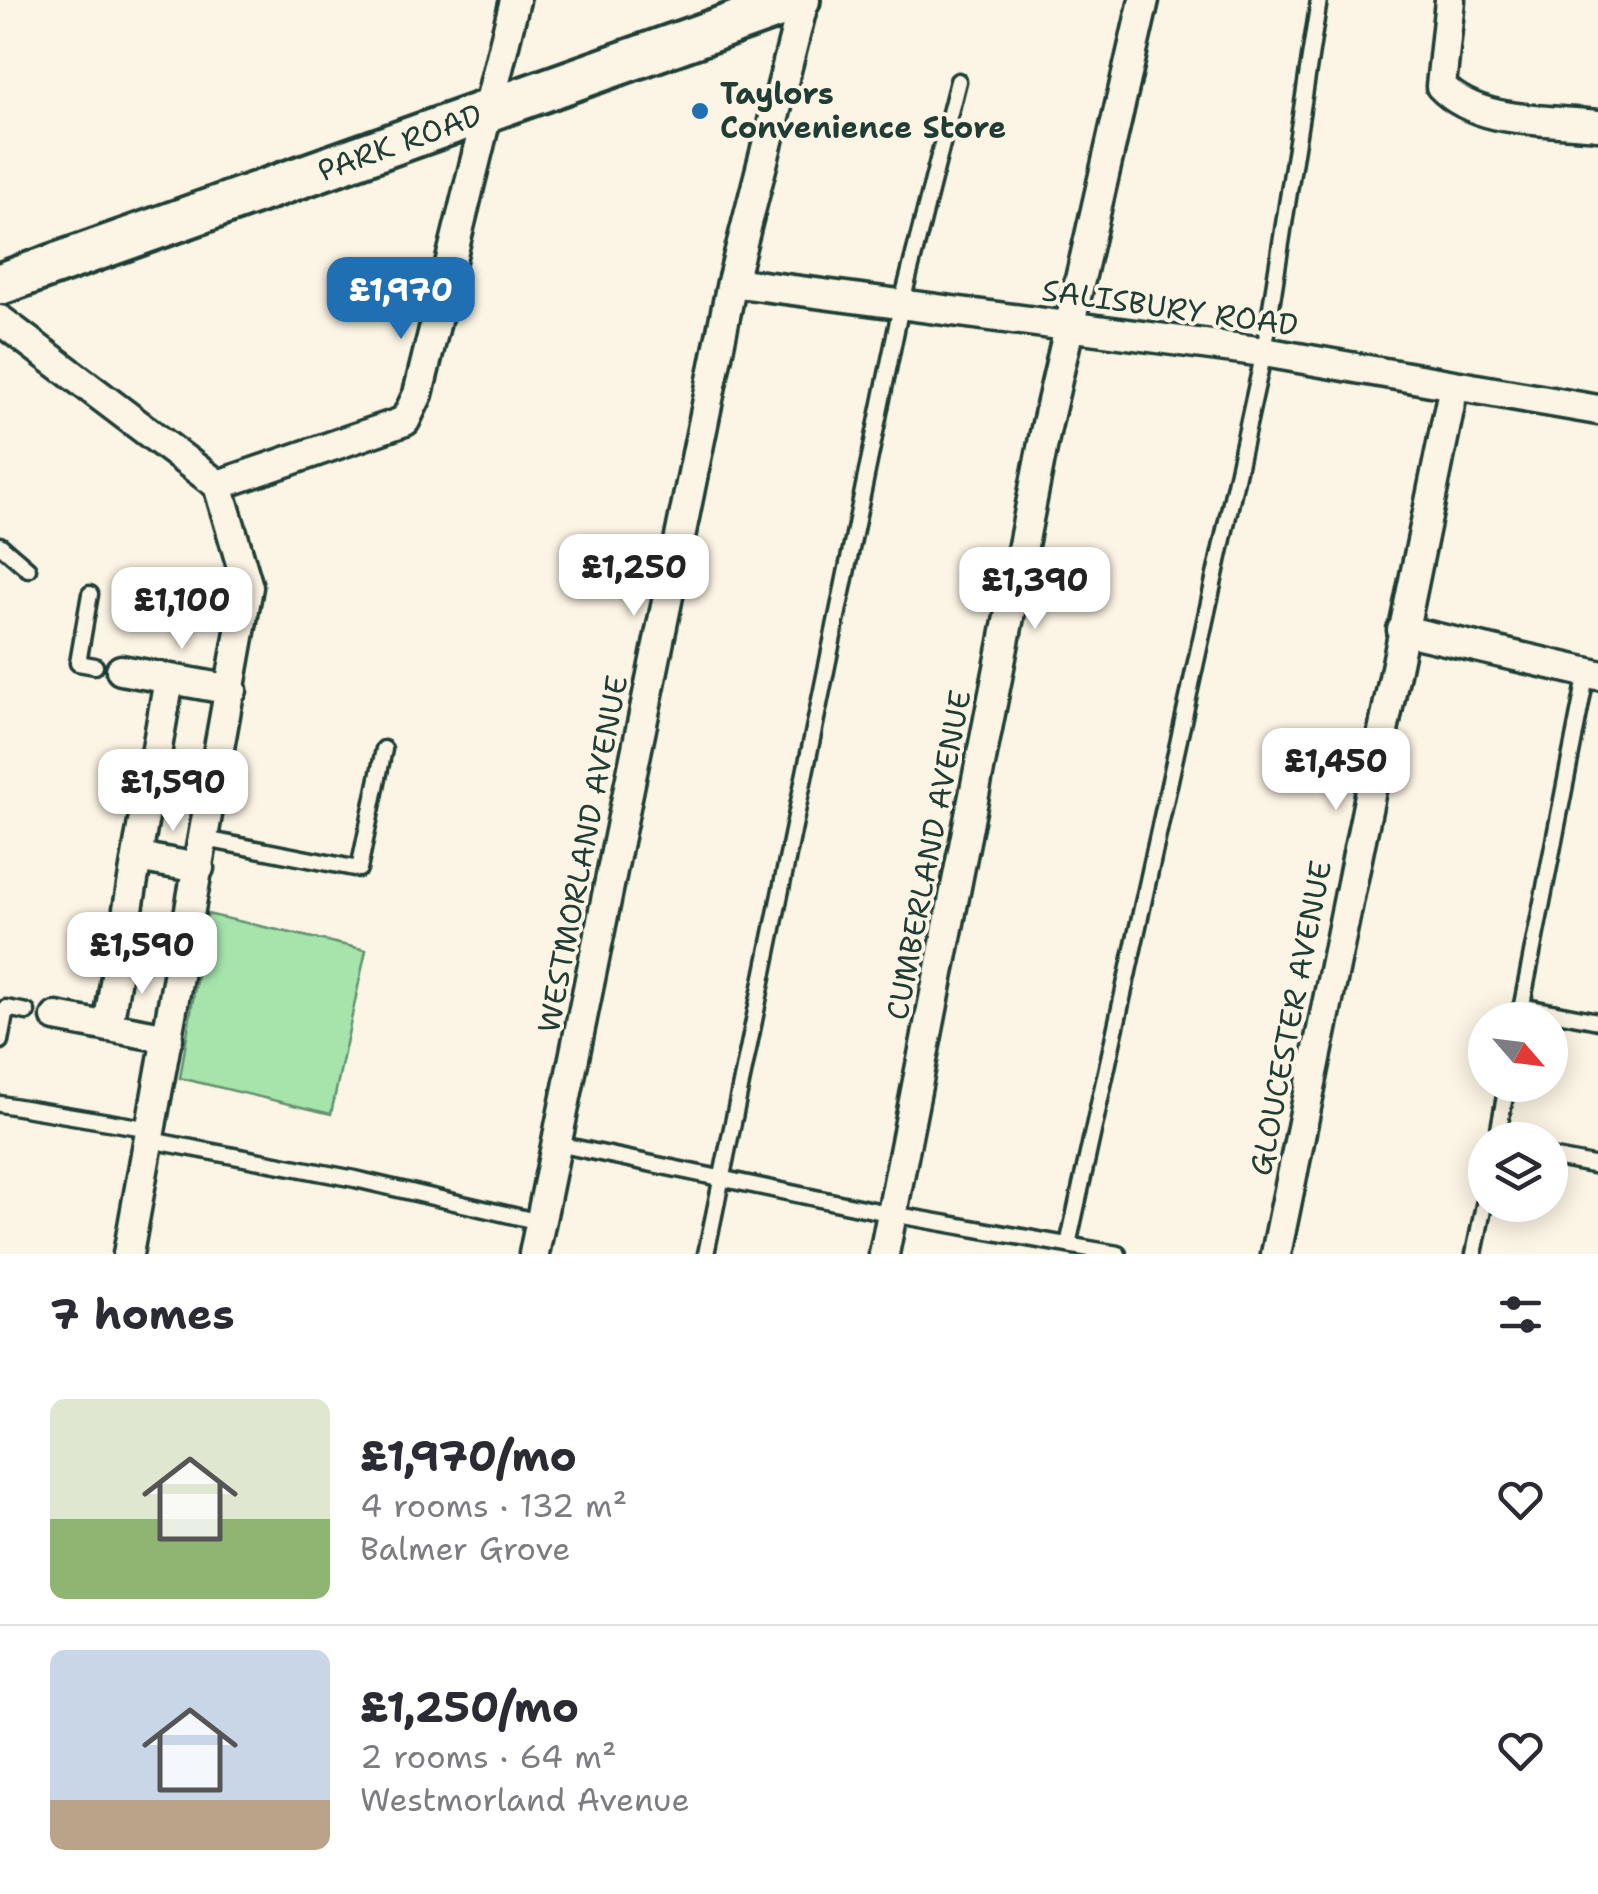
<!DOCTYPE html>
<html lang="en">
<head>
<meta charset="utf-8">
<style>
	:root { --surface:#fff; --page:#f7f7f7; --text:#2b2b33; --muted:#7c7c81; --line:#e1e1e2; --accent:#1f6fb2 }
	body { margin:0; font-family:"Shantell Sans",sans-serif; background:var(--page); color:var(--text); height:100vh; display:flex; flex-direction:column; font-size:38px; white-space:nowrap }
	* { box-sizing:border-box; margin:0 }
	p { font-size:32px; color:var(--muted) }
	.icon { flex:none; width:55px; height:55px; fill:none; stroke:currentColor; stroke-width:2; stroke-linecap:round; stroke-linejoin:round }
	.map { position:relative; height:1254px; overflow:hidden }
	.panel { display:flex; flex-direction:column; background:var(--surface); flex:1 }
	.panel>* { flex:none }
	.needle { width:65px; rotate:118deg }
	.fabs { position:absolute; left:1468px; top:1002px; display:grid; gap:20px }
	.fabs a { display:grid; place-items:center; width:100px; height:100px; border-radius:50%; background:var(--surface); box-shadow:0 5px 25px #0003; font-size:50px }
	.price { position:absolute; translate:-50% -85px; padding:0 22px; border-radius:20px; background:#fff; color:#222; font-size:32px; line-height:65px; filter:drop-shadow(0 2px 5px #0008) }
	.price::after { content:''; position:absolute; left:50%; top:60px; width:30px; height:22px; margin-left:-15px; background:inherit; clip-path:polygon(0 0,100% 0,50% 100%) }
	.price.current { background:var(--accent); color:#fff }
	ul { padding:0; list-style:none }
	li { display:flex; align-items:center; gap:30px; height:250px; padding:0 50px }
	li+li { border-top:2px solid var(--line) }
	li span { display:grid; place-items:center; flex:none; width:280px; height:200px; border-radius:15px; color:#555 }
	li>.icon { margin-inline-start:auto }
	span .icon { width:120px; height:120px; fill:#fffc; stroke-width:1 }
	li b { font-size:42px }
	h2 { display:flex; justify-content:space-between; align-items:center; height:120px; padding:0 50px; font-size:42px }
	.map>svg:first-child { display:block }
</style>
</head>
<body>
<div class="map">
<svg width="1598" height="1254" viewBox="0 0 1598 1254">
	<rect width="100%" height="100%" fill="#fcf5e5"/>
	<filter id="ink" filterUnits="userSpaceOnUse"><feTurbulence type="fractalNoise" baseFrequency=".01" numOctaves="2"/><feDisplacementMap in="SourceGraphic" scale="20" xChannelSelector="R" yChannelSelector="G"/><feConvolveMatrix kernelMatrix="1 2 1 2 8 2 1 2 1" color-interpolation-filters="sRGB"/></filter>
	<g filter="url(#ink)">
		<path fill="#a6e4ac" stroke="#629070" stroke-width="2.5" d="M207,914L366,950L331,1114L180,1078Z"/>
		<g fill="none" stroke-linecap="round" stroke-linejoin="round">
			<g stroke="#1f3d34" stroke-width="21">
				<path id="lane" d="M0,545L28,569
					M90,594L78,663L95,666
					M205,839L359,869L384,749
					M1521,1006L1598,1021
					M1519,1020L1587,672
					M0,1041L6,1008L27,1012
					M0,1104L151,1129
					M150,1140L355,1179L540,1222
					M1497,1140L1507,1085
					M557,1144L892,1214L1118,1254
					M1550,1157L1598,1166
					M1068,1245L1264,352L1319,0
					M706,1254L901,306L958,81
					M1474,1254L1485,1200"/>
			</g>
			<g stroke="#1f3d34" stroke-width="35">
				<path id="street" d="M1450,0L1441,86C1478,125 1548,119 1598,125
					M732,282L1264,352L1598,410
					M0,320L218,485L248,587L128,1254
					M218,485L405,421L418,394L515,0
					M1402,630L1598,675
					M121,670L232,690
					M156,754L169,679
					M137,857L199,868
					M128,909L147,799
					M56,1017L168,1038
					M108,1027L119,958
					M534,1254L732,282L804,0
					M884,1254L1046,428L1144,0
					M1276,1254L1454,385"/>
			</g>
			<g stroke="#1f3d34" stroke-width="48">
				<path id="secondary" d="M0,284L799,0"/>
			</g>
			<use href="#lane" stroke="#fcf5e5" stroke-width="14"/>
			<use href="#street" stroke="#fcf5e5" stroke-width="28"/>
			<use href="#secondary" stroke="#fcf5e5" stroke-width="40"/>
		</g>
	</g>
	<circle fill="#1f6fb2" stroke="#fcf5e5" stroke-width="4" cx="700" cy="111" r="10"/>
	<g text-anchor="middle" stroke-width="8" stroke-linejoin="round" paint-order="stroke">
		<g font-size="30" font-weight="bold" fill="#1f3d34" stroke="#fcf5e5" text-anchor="start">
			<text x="720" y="104">Taylors<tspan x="720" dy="34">Convenience Store</tspan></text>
		</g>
		<g font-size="30" fill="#1f3d34" stroke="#fcf5e5">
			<text transform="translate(400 143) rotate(-20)" y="10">PARK ROAD</text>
			<text transform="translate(1170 308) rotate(8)" y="10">SALISBURY ROAD</text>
			<text transform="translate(583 854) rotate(-79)" y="10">WESTMORLAND AVENUE</text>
			<text transform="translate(929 855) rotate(-79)" y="10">CUMBERLAND AVENUE</text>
			<text transform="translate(1291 1018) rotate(-79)" y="10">GLOUCESTER AVENUE</text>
		</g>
	</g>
</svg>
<div class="fabs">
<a><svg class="needle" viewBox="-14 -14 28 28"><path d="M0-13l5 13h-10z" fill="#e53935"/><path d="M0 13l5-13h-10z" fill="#7c7c81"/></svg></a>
<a><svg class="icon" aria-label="layers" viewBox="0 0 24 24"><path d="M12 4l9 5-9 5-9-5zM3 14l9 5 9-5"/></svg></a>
</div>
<b class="price current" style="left:401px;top:342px">£1,970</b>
<b class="price" style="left:634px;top:619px">£1,250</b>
<b class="price" style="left:1035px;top:632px">£1,390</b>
<b class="price" style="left:182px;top:652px">£1,100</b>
<b class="price" style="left:1336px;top:813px">£1,450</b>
<b class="price" style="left:173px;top:834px">£1,590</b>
<b class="price" style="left:142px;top:997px">£1,590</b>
</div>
<section class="panel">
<h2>7 homes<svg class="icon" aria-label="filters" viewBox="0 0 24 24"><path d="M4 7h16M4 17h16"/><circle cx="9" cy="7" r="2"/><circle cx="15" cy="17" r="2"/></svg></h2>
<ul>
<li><span style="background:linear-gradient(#dfe7d0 60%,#8fb573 0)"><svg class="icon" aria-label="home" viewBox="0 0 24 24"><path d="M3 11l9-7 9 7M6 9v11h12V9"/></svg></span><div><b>£1,970/mo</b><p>4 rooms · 132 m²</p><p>Balmer Grove</p></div><svg class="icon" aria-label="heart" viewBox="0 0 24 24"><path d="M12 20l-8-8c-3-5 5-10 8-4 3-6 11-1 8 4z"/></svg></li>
<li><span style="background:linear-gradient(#c9d6e8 75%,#b9a48a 0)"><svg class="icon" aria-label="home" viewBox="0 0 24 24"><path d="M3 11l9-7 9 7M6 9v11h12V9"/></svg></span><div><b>£1,250/mo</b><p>2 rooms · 64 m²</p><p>Westmorland Avenue</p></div><svg class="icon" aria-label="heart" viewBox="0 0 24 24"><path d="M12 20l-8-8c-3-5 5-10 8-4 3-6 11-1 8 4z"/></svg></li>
</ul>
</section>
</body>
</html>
